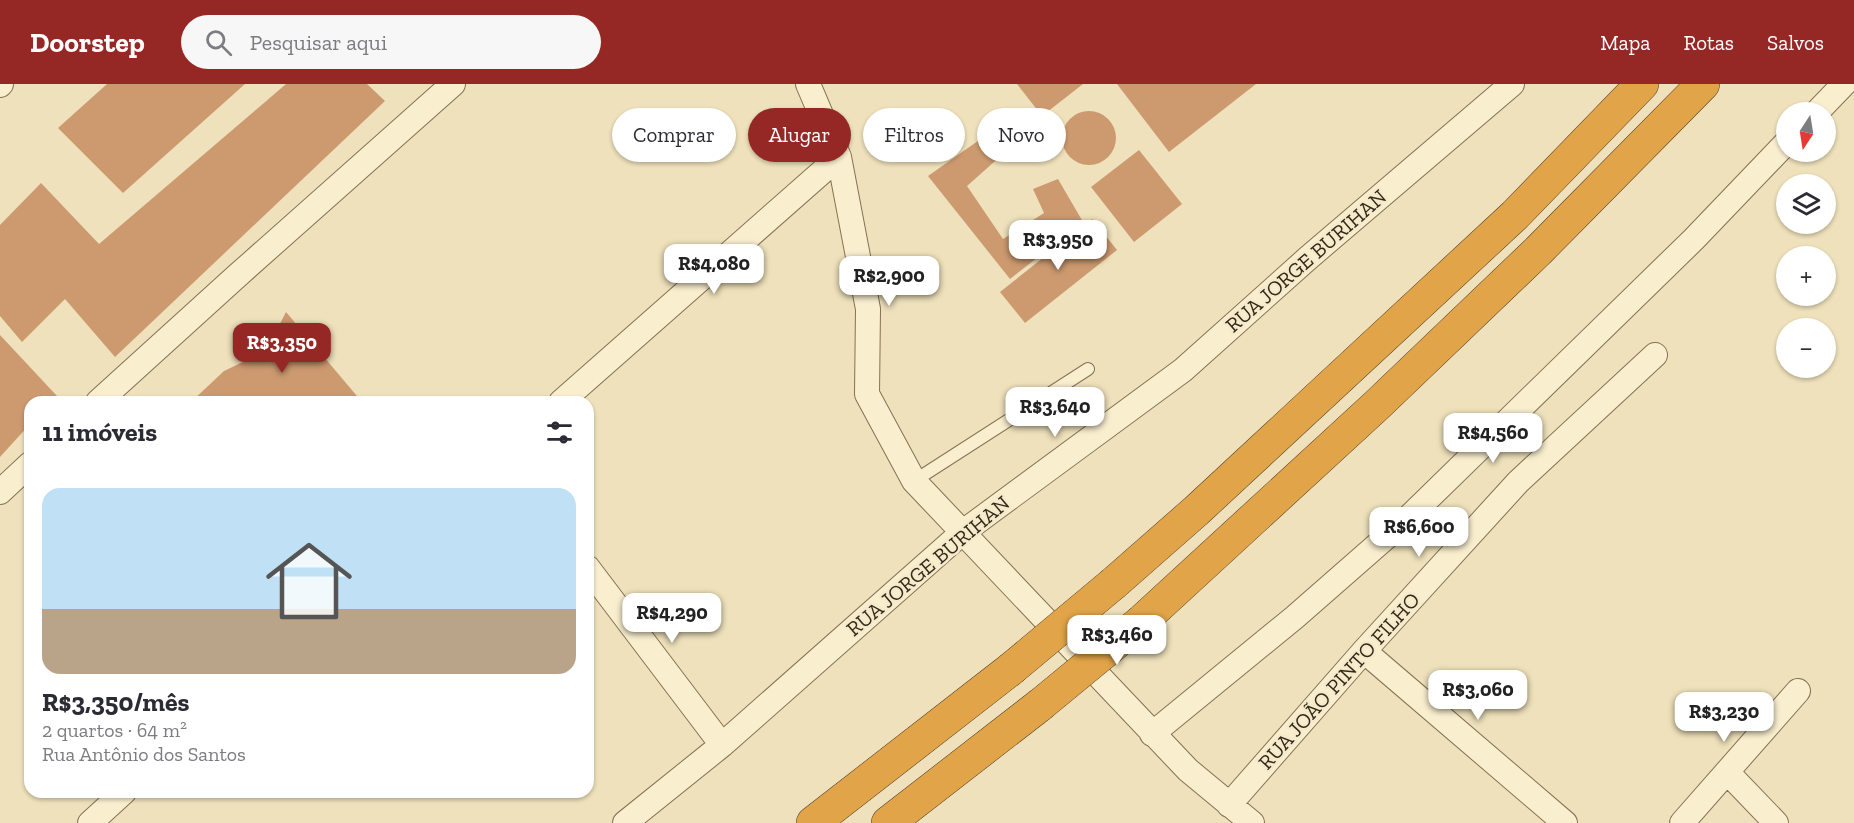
<!DOCTYPE html>
<html lang="pt">
<head>
<meta charset="utf-8">
<style>
	:root { --surface:#fff; --page:#f7f7f7; --text:#2b2b33; --muted:#7c7c81; --line:#e1e1e2; --accent:#952824 }
	body { margin:0; font-family:"Zilla Slab",serif; background:var(--page); color:var(--text); height:100vh; display:flex; flex-direction:column; font-size:22px; white-space:nowrap }
	* { box-sizing:border-box; margin:0 }
	p { font-size:20px; color:var(--muted) }
	.icon { flex:none; width:33px; height:33px; fill:none; stroke:currentColor; stroke-width:2; stroke-linecap:round; stroke-linejoin:round }
	.map { position:relative; flex:1; overflow:hidden }
	.drawer { position:absolute; left:24px; top:312px; width:570px; height:402px; display:flex; flex-direction:column; background:var(--surface); border-radius:18px; box-shadow:0 2px 4px #0004 }
	.drawer>* { flex:none }
	.guide { position:absolute; left:612px; top:24px; width:570px; height:54px; display:flex; gap:12px }
	.needle { width:39px; rotate:192deg }
	.controls { position:absolute; left:1776px; top:18px; display:grid; gap:12px }
	.controls a { display:grid; place-items:center; width:60px; height:60px; border-radius:50%; background:var(--surface); box-shadow:0 2px 4px #0004; font-size:30px }
	.price { position:absolute; translate:-50% -51px; padding:0 14px; border-radius:12px; background:#fff; color:#222; font-size:20px; line-height:39px; filter:drop-shadow(0 2px 3px #0008) }
	.price::after { content:''; position:absolute; left:50%; top:36px; width:18px; height:14px; margin-left:-9px; background:inherit; clip-path:polygon(0 0,100% 0,50% 100%) }
	.price.active { background:var(--accent); color:#fff }
	ul { padding:0; list-style:none }
	li { display:grid; align-content:center; gap:12px; height:318px; padding:0 18px }
	li+li { border-top:2px solid var(--line) }
	li span { display:grid; place-items:center; height:186px; border-radius:18px; color:#555 }
	li>.icon { margin-inline-start:auto }
	span .icon { width:108px; height:108px; fill:#fffc; stroke-width:1 }
	li b { font-size:26px }
	h2 { display:flex; justify-content:space-between; align-items:center; height:72px; padding:0 18px; font-size:26px }
	.chip { padding:0 21px; border-radius:27px; background:var(--surface); box-shadow:0 2px 4px #0004; font-size:21px; line-height:54px }
	.chip.active { background:var(--accent); color:#fff }
	header { display:flex; align-items:center; gap:36px; box-sizing:border-box; height:84px; padding:0 30px; background:var(--accent); color:#fff }
	header strong { font-size:28px }
	nav { display:flex; gap:33px; margin-inline-start:auto; font-size:21px }
	.search { width:420px; height:54px; background:var(--page); display:flex; align-items:center; gap:15px; box-sizing:border-box; padding:0 21px; border-radius:33px; color:var(--muted); font-size:22px }
	.map>svg:first-child { display:block }
</style>
</head>
<body>
<header>
<strong>Doorstep</strong>
<div class="search"><svg class="icon" aria-label="search" viewBox="0 0 24 24"><circle cx="10" cy="10" r="6"/><path d="M15 15l6 6"/></svg>Pesquisar aqui</div>
<nav><a>Mapa</a><a>Rotas</a><a>Salvos</a></nav>
</header>
<div class="map">
<svg width="1854" height="739" viewBox="0 0 1854 739">
	<rect width="100%" height="100%" fill="#eee1bb"/>
	<path fill="#cd9a70" d="M107,0H245L123,109L58,44Z
		M286,0H367L385,17L115,273L65,215L22,258L0,232V141L41,99L99,160Z
		M1017,0H1083L1042,32Z
		M1117,0H1256L1169,68Z
		M1062 54a27 27 0 1 1 54 0a27 27 0 1 1-54 0Z
		M1005,38L1020,55L967,102L1003,155L1044,129L1033,105L1058,95L1083,138L1010,195L928,92Z
		M1139,66L1182,120L1134,158L1091,103Z
		M1092,135L1117,166L1025,239L1000,208Z
		M286,228L362,318H191L224,287L266,267Z
		M0,251L57,312L51,318H30V340L0,373Z"/>
	<g fill="none" stroke-linecap="round" stroke-linejoin="round">
		<g stroke="#857155" stroke-width="14">
			<path id="service" d="M914,397L1088,285"/>
		</g>
		<g stroke="#857155" stroke-width="26">
			<path id="minor" d="M808,0L839,73L868,225L867,310L914,397L1188,686L1252,739
				M0,1L1,0
				M1817,28L1844,0
				M98,318L238,191L453,0
				M561,318L839,73
				M0,408L30,380
				M588,484L722,661
				M1364,567L1565,739
				M1152,650L1295,533L1408,434L1694,155L1786,59
				M1727,688L1776,739
				M1229,721L1364,567L1518,398L1655,271
				M90,739L124,708
				M625,739L722,661L963,448L1183,286L1307,175L1512,0
				M1682,739L1798,607"/>
		</g>
		<g stroke="#523e2a" stroke-width="34">
			<path id="motorway" d="M1114,499L1196,427L1515,131L1642,0
				M1142,537L1377,321L1538,167L1703,0
				M813,739L1011,585
				M888,739L1040,621"/>
		</g>
		<use href="#service" stroke="#f9eece" stroke-width="12"/>
		<use href="#minor" stroke="#f9eece" stroke-width="24"/>
		<use href="#motorway" stroke="#e1a448" stroke-width="33"/>
		<g stroke="#523e2a" stroke-width="34" stroke-linecap="butt">
			<path id="motorway-bridge" d="M1011,585L1114,499
				M1040,621L1142,537"/>
		</g>
		<use href="#motorway-bridge" stroke="#e1a448" stroke-width="33"/>
	</g>
	<g text-anchor="middle" stroke-width="5" stroke-linejoin="round" paint-order="stroke">
		<g font-size="21" fill="#34281a" stroke="#f5ebcb">
			<text transform="translate(1306 177) rotate(-41)" y="7">RUA JORGE BURIHAN</text>
			<text transform="translate(928 482) rotate(-40)" y="7">RUA JORGE BURIHAN</text>
			<text transform="translate(1339 597) rotate(-48)" y="7">RUA JOÃO PINTO FILHO</text>
		</g>
	</g>
</svg>
<div class="controls">
<a><svg class="needle" viewBox="-14 -14 28 28"><path d="M0-13l5 13h-10z" fill="#e53935"/><path d="M0 13l5-13h-10z" fill="#7c7c81"/></svg></a>
<a><svg class="icon" aria-label="layers" viewBox="0 0 24 24"><path d="M12 4l9 5-9 5-9-5zM3 14l9 5 9-5"/></svg></a>
<a>+</a>
<a>−</a>
</div>
<b class="price" style="left:1058px;top:187px">R$3,950</b>
<b class="price" style="left:714px;top:211px">R$4,080</b>
<b class="price" style="left:889px;top:223px">R$2,900</b>
<b class="price active" style="left:282px;top:290px">R$3,350</b>
<b class="price" style="left:1055px;top:354px">R$3,640</b>
<b class="price" style="left:1493px;top:380px">R$4,560</b>
<b class="price" style="left:1419px;top:474px">R$6,600</b>
<b class="price" style="left:672px;top:560px">R$4,290</b>
<b class="price" style="left:1117px;top:582px">R$3,460</b>
<b class="price" style="left:1478px;top:637px">R$3,060</b>
<b class="price" style="left:1724px;top:659px">R$3,230</b>
<div class="guide">
<a class="chip">Comprar</a>
<a class="chip active">Alugar</a>
<a class="chip">Filtros</a>
<a class="chip">Novo</a>
</div>
<section class="drawer">
<h2>11 imóveis<svg class="icon" aria-label="filters" viewBox="0 0 24 24"><path d="M4 7h16M4 17h16"/><circle cx="9" cy="7" r="2"/><circle cx="15" cy="17" r="2"/></svg></h2>
<ul>
<li><span style="background:linear-gradient(#bfe0f5 65%,#b9a48a 0)"><svg class="icon" aria-label="home" viewBox="0 0 24 24"><path d="M3 11l9-7 9 7M6 9v11h12V9"/></svg></span><div><b>R$3,350/mês</b><p>2 quartos · 64 m²</p><p>Rua Antônio dos Santos</p></div></li>
</ul>
</section>
</div>
</body>
</html>
